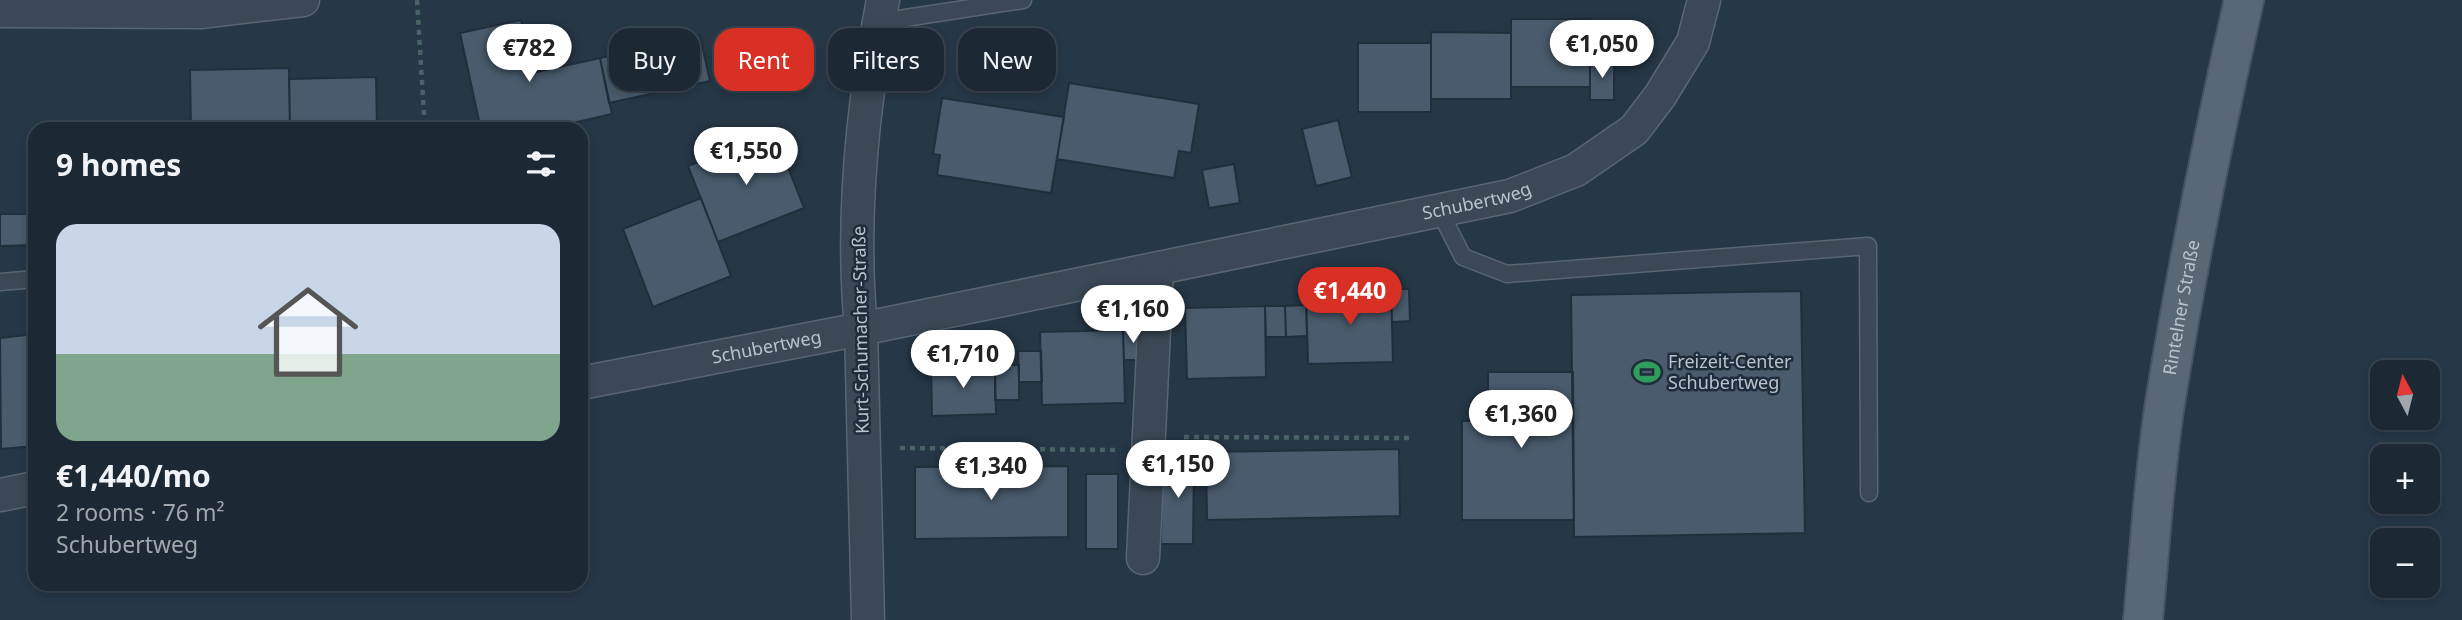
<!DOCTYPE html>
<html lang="en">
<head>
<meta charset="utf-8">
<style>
	:root { --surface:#1c2934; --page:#293540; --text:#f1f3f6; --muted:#a0a6ac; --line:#3a454f; --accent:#d93025 }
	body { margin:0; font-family:"Noto Sans",sans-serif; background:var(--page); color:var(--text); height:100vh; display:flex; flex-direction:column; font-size:26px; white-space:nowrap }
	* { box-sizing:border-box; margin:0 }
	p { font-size:23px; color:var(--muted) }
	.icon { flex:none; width:38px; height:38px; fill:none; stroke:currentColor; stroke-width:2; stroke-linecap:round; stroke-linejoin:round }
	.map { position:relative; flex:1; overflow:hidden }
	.side { position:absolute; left:28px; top:122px; width:560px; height:469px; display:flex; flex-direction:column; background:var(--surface); border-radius:21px; box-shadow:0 4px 10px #0003,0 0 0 2px var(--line) }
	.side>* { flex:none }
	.banner { position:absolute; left:609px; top:28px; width:665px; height:63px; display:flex; gap:14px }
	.needle { width:46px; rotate:353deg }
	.buttons { position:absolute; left:2370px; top:360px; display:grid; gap:14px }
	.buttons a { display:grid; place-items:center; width:70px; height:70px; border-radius:14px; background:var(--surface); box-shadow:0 4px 10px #0003,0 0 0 2px var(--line); font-size:35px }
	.price { position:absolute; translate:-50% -60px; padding:0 16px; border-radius:24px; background:#fff; color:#222; font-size:23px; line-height:46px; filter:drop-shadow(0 2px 4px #0008) }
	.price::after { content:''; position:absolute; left:50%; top:42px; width:21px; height:16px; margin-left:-10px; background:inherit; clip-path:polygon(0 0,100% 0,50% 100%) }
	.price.active { background:var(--accent); color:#fff }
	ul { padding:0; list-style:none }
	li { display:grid; align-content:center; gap:14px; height:371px; padding:0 28px }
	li+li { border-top:2px solid var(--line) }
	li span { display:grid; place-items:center; height:217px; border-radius:21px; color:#555 }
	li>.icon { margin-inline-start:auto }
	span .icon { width:126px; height:126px; fill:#fffc; stroke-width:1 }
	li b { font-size:30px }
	h2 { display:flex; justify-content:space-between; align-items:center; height:84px; padding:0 28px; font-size:30px }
	.pill { padding:0 24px; border-radius:21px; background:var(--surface); box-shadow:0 4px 10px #0003,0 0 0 2px var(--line); font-size:24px; line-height:63px }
	.pill.active { background:var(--accent); color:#fff }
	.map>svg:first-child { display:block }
</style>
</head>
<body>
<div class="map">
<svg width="2462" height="620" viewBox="0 0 2462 620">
	<rect width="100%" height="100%" fill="#263746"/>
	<path fill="#495b6c" stroke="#212f3d" stroke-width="2" d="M1511,19H1590V87H1511Z
		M521,20L532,73L600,58L612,114L542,130H481L460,33Z
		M1431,32L1511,33V99H1431Z
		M700,36L710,81L609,103L600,58Z
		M1358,43H1431V112H1358Z
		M1590,61H1614V100H1590Z
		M289,68L290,128L191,130L190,70Z
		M376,77L377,130H290L289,79Z
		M1069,83L1199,104L1191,153L1179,151L1174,178L1057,159Z
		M942,98L1064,117L1051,193L937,175L940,155L933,154Z
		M1338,120L1352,177L1316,186L1302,129Z
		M774,132L804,208L718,242L688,166Z
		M1234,164L1240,203L1209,208L1202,170Z
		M701,198L731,276L653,307L623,229Z
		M0,214H35V245L0,246Z
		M1391,289H1409L1410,321L1392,322Z
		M1391,289L1393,362L1308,364L1306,292Z
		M1801,291L1805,533L1574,537L1571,295Z
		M1306,305L1307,336L1286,337L1285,306Z
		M1265,306H1285L1286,337H1266Z
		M1265,306L1266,377L1187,379L1185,308Z
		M1123,330H1142V360H1124Z
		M1123,330L1125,403L1042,405L1040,332Z
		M35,334V446L1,449L0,338Z
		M1018,351H1041L1042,382H1019Z
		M995,365H1019V400H995Z
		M995,365L996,414L932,416L931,366Z
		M1488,372H1573L1574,520H1462V421H1488Z
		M1399,449L1400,516L1207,520L1206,452Z
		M1162,456H1194L1193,544H1161Z
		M1068,466V537L915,539V467Z
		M1086,474H1118V549H1086Z"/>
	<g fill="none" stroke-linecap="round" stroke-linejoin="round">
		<g stroke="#596672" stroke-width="19">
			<path id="service" d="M879,22L1023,0
				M1439,210L1463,257L1507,274L1868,246L1869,493
				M0,282L35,279"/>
		</g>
		<g stroke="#596672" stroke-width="35">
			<g id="minor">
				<path d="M0,11L200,12L303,0"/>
				<path id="s1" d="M581,383L861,329L1510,196L1576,170L1634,130L1660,96L1693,42L1704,0"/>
				<path d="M0,495L35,488"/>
				<path d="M1143,558L1157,269"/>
				<path d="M868,620L861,329C851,221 862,107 883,0"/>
			</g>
		</g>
		<g stroke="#475461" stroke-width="42">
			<g id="primary">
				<path id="s2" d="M2143,620C2150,548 2154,474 2165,403C2187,267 2214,133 2244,0"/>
			</g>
		</g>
		<path stroke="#486465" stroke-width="4.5" stroke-dasharray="5 5" stroke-linecap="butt" d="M417,0L425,130
			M1184,437L1412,438
			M900,448L1115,450"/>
		<use href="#service" stroke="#3b4855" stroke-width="16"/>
		<use href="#minor" stroke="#3b4855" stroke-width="32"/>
		<use href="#primary" stroke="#596875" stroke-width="38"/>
	</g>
	<defs>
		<g id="stadium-bare" transform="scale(2.1)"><path d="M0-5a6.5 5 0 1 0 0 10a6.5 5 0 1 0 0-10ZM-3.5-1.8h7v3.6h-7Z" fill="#2e9e5b" stroke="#1f2d3b" stroke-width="2.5" paint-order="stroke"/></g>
	</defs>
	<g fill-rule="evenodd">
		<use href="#stadium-bare" x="1647" y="372"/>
	</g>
	<g text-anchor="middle" stroke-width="5" stroke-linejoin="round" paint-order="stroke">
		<g font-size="18" fill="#b8c3ce" stroke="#1f2d3b">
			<text dy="6" stroke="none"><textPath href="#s1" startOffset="914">Schubertweg</textPath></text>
			<text dy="6" stroke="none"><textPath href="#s2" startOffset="315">Rintelner Straße</textPath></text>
			<text transform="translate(861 330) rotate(-91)" y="6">Kurt-Schumacher-Straße</text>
			<text dy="6" stroke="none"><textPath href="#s1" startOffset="189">Schubertweg</textPath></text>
		</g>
		<g font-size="18" fill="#b8c3ce" stroke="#1f2d3b" text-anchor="start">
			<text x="1668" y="368">Freizeit-Center<tspan x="1668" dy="21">Schubertweg</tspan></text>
		</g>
	</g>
</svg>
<div class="buttons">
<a><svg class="needle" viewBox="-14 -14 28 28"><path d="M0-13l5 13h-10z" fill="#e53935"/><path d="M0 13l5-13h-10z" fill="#a0a6ac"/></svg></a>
<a>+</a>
<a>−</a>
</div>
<b class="price" style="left:1602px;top:80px">€1,050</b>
<b class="price" style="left:529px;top:84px">€782</b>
<b class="price" style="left:746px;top:187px">€1,550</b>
<b class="price active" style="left:1350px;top:327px">€1,440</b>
<b class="price" style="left:1133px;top:345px">€1,160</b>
<b class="price" style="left:963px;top:390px">€1,710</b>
<b class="price" style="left:1521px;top:450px">€1,360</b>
<b class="price" style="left:1178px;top:500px">€1,150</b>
<b class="price" style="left:991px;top:502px">€1,340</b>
<div class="banner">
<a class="pill">Buy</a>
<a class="pill active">Rent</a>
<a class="pill">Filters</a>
<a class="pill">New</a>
</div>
<section class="side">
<h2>9 homes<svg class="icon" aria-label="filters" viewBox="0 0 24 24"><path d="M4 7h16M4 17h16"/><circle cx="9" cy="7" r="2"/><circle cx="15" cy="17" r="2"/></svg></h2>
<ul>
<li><span style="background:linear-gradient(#c9d6e8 60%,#7fa58c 0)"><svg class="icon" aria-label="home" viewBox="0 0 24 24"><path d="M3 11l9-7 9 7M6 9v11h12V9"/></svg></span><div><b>€1,440/mo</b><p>2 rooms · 76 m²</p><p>Schubertweg</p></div></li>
</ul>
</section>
</div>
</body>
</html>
